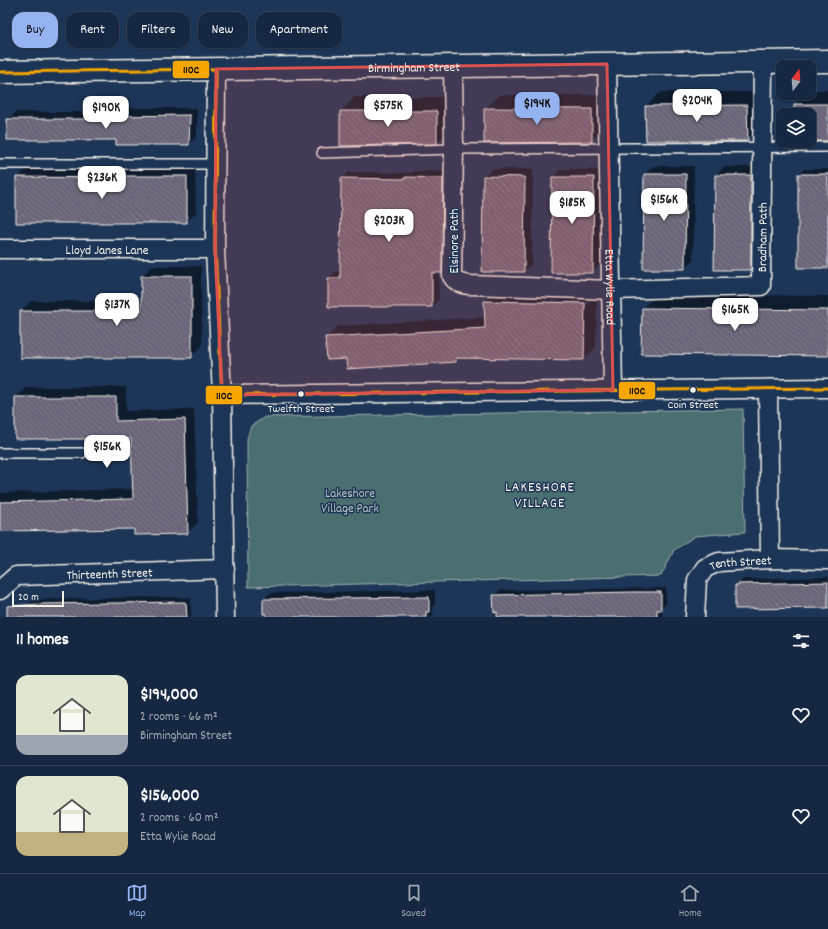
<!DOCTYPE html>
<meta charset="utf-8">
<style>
:root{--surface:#162841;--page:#23344c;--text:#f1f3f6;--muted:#9ea6b1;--line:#35445a;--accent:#95b2f1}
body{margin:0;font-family:Dekko,sans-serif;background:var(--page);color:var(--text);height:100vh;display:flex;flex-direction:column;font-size:15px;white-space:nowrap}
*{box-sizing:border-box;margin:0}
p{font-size:13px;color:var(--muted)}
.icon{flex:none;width:22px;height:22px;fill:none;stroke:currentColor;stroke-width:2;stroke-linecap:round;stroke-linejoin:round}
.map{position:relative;height:617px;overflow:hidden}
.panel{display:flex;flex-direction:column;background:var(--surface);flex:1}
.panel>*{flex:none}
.guide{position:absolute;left:12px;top:12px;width:400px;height:36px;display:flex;gap:8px}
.needle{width:26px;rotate:16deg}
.tools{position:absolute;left:776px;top:60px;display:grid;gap:8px}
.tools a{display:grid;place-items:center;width:40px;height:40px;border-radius:8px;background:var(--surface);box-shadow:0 1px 3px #0004,0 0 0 1px var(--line);font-size:20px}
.scale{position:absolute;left:12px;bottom:10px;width:52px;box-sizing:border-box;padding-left:4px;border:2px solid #f4f1e8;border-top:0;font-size:11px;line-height:14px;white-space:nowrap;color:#f4f1e8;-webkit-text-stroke:3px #1d3557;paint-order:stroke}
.price{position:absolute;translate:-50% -34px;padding:0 9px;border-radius:8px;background:#fff;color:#222;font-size:13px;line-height:26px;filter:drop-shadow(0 1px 2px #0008)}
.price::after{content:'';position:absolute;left:50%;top:24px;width:12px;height:9px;margin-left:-6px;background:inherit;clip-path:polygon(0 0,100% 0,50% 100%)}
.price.on{background:var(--accent);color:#111}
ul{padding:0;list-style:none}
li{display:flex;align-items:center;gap:12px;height:100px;padding:0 16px}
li+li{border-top:1px solid var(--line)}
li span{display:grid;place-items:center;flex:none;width:112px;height:80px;border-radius:12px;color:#555}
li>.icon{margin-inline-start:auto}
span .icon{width:48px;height:48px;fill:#fffc;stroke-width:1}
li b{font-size:17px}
h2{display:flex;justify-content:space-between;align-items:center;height:48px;padding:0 16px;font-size:17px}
.tag{padding:0 14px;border-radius:12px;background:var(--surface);box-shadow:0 1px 3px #0004,0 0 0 1px var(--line);font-size:14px;line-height:36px}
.tag.on{background:var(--accent);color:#111}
.dock{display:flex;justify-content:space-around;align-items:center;height:56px;border-top:1px solid var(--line);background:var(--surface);font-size:11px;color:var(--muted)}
.dock a{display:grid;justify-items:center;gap:2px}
.dock .on{color:var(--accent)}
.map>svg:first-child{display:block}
.park{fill:#4c6e6f;stroke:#a0b0ac}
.shadow{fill:#0007;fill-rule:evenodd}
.building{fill:url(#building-back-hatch);stroke:#f4f1e8}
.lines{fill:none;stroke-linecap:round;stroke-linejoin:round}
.service-casing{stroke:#f4f1e8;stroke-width:12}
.minor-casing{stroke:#f4f1e8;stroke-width:21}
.tertiary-casing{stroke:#f4f1e8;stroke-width:25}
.service{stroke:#1d3557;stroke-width:9}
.minor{stroke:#1d3557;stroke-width:18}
.tertiary{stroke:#1d3557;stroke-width:22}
.bus-1-casing{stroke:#1d3557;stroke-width:6}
.bus-1{stroke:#f7a600;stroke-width:3}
.marked{fill:#dc504e;fill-opacity:0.2;stroke:#dc504e;stroke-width:3;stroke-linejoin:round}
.bus-dot{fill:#f4f1e8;stroke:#1d3557;stroke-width:1.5}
.labels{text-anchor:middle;stroke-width:3;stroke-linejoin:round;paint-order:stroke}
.bus-label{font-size:12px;fill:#f4f1e8;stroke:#1d3557}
.street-label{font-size:13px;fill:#f4f1e8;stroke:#1d3557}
.park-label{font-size:13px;fill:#b9c3be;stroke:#1d3557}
.neighbourhood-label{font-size:14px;letter-spacing:1px;fill:#f4f1e8;stroke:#1d3557}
.line-badge{stroke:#1d3557;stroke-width:1.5}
.pale-badge-label{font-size:11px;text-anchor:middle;font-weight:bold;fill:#111}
</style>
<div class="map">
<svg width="828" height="617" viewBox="0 0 828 617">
<defs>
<pattern id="building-back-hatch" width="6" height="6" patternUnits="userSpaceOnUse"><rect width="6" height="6" fill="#6a6578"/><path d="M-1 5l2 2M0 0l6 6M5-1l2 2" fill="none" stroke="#807c8b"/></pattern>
</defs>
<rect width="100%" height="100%" fill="#1d3557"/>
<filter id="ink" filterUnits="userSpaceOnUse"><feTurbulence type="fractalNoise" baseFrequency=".025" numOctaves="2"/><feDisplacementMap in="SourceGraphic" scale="8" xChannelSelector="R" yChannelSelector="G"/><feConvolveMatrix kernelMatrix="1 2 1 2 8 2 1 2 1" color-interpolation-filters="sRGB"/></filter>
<g filter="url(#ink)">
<polygon class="park" points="743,409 745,532 695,536 674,550 661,576 248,587 247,439 251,426 265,417"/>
<g class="shadow">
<polygon points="828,90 828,140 809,140 809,115 795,115 795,104 807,93 809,93 809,90"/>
<polygon points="661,92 761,92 761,126 747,140 646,106"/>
<polygon points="499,95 606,95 605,127 591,141 485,109"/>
<polygon points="355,97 451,97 451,128 437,143 341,111"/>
<polygon points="125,108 197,108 197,136 189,144 117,139 8,120 16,112 122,112"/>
<polygon points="653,166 694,166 693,260 685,268 644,268 645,174"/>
<polygon points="195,167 196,213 186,222 17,178 26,169"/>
<polygon points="724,167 759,167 758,261 750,269 715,269 716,175"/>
<polygon points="492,169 533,169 532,264 524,271 483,271 484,177"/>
<polygon points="561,169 601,170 601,264 593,272 553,177"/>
<polygon points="804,169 828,169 828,267 799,174"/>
<polygon points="413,171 450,171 448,265 441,272 439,272 439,299 432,306 329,278 336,271 341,271 342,179 349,172 411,173"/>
<polygon points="152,266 201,266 202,346 191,357 21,311 31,301 142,301 142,276"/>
<path d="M497 289 597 291 596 347 584 359 460 357 455 361 326 338 338 326 486 317 485 301ZM496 300 590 302V304L496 302Z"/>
<polygon points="657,294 828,296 828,355 643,308"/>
<polygon points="26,387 126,387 126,411 194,409 198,523 187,533 135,528 0,530 0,493 133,489 132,438 16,398"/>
<polygon points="828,577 828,607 736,585 744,579"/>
<polygon points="666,588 666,603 662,607 662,617 495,617 494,595 500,590"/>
<polygon points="435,590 435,604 433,606 433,617 267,617 264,599 271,593"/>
<polygon points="171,597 191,598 191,617 27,617 26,606 32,601 46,599"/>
</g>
<g class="building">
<polygon points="794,104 828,104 828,141 795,141 809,141 809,115 794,115"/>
<polygon points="747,105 748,141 646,141 645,106"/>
<polygon points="484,108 592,109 592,142 484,143"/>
<polygon points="340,111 437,111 437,144 340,146"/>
<polygon points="190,115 189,145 116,145 116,140 7,140 7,119 116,119 116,116"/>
<polygon points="644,174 686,174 685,269 643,269"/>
<rect x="798" y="174" width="30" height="94"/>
<polygon points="715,175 751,175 751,270 714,270"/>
<polygon points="121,176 187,176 187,223 16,223 16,177 121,178"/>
<polygon points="483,176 525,177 524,272 482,272"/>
<polygon points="405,177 443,178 442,273 432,273 432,307 328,307 328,278 340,278 341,178 405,179"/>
<polygon points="552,177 594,177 593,273 551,273"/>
<polygon points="141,276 192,276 192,358 20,358 20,311 141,311"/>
<polygon points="484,301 585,303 584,360 456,358 456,362 347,369 346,359 327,360 325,337 485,328"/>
<polygon points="642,308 828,310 828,356 641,354"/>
<polygon points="15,397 116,397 116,421 185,419 188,534 134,535 134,529 0,531 0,502 133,499 131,439 15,439"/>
<polygon points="828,582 828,608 735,609 735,585 738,585 738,584"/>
<polygon points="632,592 661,592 661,610 657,610 657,617 497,617 497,612 494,613 493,595"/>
<polygon points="429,597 429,612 426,612 426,617 266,617 266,614 263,614 263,599"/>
<polygon points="184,602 186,603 187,617 7,617 7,606 40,604"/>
</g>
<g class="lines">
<g class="service-casing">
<g id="service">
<polyline points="322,153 454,149 828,147"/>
<polyline points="0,164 215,164"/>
<polyline points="0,453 82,453"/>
</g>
</g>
<g class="minor-casing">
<g id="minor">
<path id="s1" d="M607 64 613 390"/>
<path id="s2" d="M453 66 454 149 452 276C456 283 462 284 469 285L612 290 761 286 763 62"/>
<polyline points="216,69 215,249 222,395 225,617"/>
<path id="s3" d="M0 249H215"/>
<polyline points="768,389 770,559"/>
<polyline points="222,395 828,388"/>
<path id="s4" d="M0 590 16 576 225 569"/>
<path id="s5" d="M695 617 697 580 705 568 719 562 770 559 828 560"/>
</g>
</g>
<g class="tertiary-casing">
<g id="tertiary">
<path id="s6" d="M0 72 828 61"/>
</g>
</g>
<use href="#service" class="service"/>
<use href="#minor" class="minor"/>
<use href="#tertiary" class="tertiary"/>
<g class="bus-1-casing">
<polyline id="bus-1" points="0,72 216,69 215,249 222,395 828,388"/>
</g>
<use href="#bus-1" class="bus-1"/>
</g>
</g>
<path class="marked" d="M607 64 613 390 222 395 215 249 216 69Z"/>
<g class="bus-dot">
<circle cx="693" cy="390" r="3.5"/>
<circle cx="301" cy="394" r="3.5"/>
</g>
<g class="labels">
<g class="bus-label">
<text x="693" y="408">Coin Street</text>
<text x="301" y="412">Twelfth Street</text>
</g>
<g class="street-label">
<text dy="5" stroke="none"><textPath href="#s6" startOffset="414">Birmingham Street</textPath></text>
<text dy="5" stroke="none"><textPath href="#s2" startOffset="571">Bradham Path</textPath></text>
<text transform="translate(453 241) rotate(-90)" y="5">Elsinore Path</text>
<text dy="5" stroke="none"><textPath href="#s3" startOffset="107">Lloyd Janes Lane</textPath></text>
<text dy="5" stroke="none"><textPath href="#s1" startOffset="223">Etta Wylie Road</textPath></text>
<text dy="5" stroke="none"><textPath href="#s5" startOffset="88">Tenth Street</textPath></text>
<text dy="5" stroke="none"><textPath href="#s4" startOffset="115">Thirteenth Street</textPath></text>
</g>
<g class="park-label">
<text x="350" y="497">Lakeshore<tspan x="350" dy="15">Village Park</tspan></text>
</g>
<g class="neighbourhood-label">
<text x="540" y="491">LAKESHORE<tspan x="540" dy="16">VILLAGE</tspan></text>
</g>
</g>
<g class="line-badge">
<rect x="172" y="60" width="38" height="19" rx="4" fill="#f7a600"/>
<rect x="618" y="381" width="38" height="19" rx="4" fill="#f7a600"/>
<rect x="205" y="385" width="38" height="20" rx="4" fill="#f7a600"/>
</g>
<g class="pale-badge-label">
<text x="191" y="73">110C</text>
<text x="637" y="394">110C</text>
<text x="224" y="399">110C</text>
</g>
</svg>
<div class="tools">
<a><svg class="needle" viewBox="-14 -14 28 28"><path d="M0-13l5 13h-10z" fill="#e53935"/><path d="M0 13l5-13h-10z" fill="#9ea6b1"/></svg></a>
<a><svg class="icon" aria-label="layers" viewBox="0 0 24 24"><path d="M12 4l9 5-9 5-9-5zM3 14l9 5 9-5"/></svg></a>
</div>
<div class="scale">20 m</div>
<b class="price" style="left:697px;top:123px">$204K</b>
<b class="price on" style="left:537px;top:126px">$194K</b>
<b class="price" style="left:388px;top:128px">$575K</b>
<b class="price" style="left:106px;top:130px">$190K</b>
<b class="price" style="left:102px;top:200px">$236K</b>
<b class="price" style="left:664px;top:222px">$156K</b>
<b class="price" style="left:572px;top:225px">$185K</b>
<b class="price" style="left:389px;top:243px">$203K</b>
<b class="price" style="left:117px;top:327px">$137K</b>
<b class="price" style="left:735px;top:332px">$165K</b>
<b class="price" style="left:107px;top:469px">$156K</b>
<div class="guide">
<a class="tag on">Buy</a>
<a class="tag">Rent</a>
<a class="tag">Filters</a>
<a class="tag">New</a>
<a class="tag">Apartment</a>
</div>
</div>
<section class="panel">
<h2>11 homes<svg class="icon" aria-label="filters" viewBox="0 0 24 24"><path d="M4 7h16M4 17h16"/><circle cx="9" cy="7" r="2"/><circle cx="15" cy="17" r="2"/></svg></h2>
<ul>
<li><span style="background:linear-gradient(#dfe7d0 75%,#9aa5b1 0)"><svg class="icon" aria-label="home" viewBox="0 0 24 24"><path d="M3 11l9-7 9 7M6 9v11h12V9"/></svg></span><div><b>$194,000</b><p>2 rooms · 66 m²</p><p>Birmingham Street</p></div><svg class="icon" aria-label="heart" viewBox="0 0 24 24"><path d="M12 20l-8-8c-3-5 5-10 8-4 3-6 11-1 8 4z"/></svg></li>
<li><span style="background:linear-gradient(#dfe7d0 70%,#c2b280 0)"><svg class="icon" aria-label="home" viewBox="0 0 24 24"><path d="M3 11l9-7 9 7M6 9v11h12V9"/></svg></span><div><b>$156,000</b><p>2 rooms · 60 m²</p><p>Etta Wylie Road</p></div><svg class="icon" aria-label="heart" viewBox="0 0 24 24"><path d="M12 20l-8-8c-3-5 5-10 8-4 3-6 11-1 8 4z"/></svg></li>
</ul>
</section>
<nav class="dock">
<a class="on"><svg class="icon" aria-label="map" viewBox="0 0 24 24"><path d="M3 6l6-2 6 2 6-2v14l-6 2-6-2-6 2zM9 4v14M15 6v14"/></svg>Map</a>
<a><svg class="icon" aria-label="saved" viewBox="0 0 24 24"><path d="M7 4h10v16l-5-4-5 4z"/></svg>Saved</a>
<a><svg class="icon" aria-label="home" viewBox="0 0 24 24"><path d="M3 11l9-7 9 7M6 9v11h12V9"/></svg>Home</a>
</nav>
